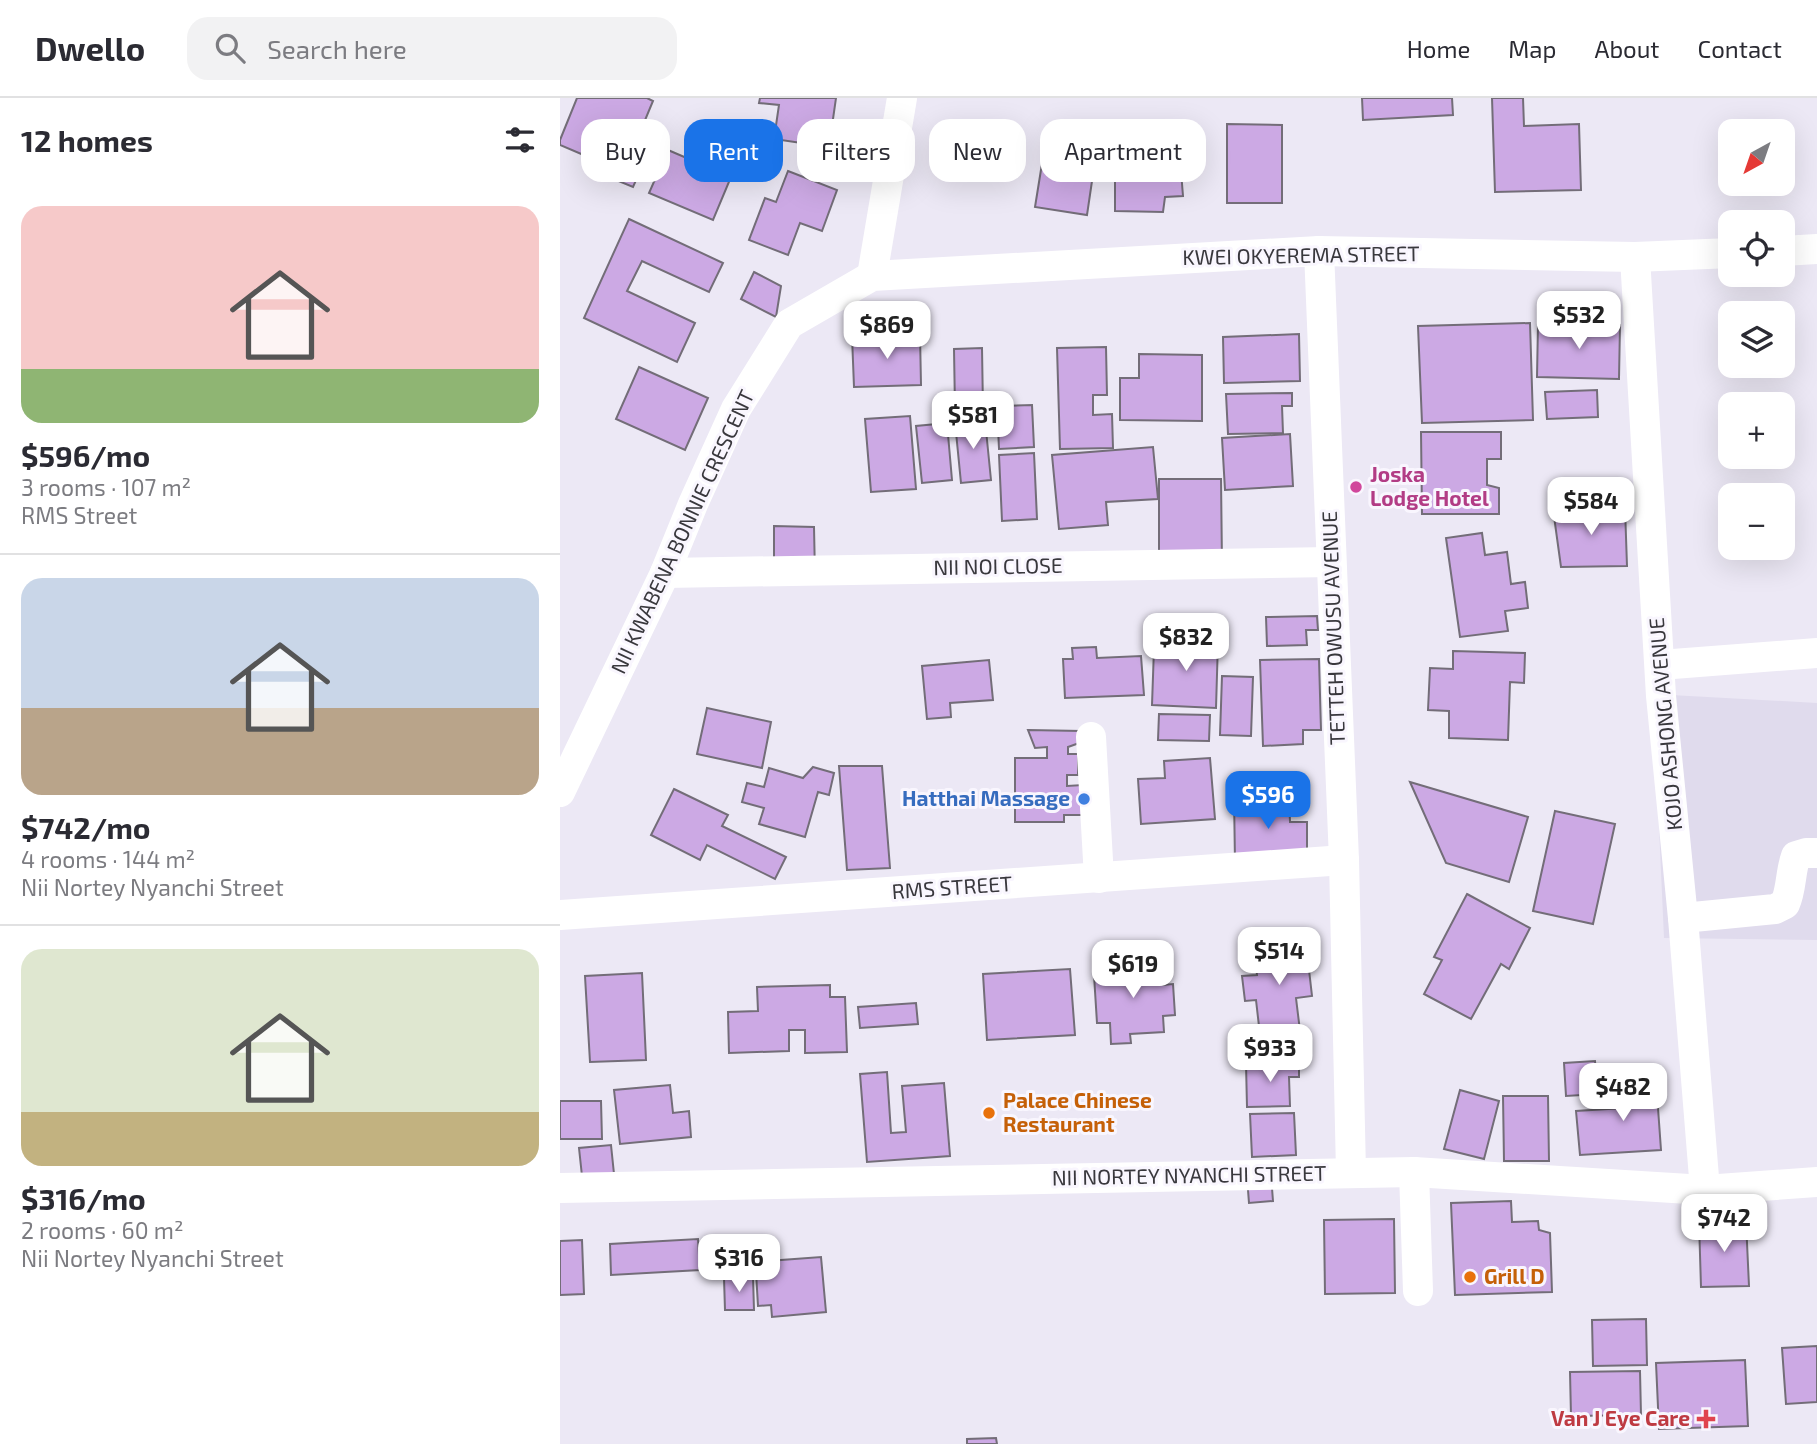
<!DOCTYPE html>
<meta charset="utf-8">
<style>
:root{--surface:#fff;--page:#f2f2f3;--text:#2b2b33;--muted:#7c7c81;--line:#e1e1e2;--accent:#1a73e8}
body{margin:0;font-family:"Exo 2",sans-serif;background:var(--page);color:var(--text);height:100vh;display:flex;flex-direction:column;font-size:26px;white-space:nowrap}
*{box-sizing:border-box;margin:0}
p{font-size:23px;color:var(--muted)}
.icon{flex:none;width:38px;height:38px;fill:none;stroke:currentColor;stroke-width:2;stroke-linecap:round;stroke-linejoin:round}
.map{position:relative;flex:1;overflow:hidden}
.sheet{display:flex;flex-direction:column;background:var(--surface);width:560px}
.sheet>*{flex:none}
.guide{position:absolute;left:21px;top:21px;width:665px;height:63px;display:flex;gap:14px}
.needle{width:46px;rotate:220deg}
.controls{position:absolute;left:1158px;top:21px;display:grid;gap:14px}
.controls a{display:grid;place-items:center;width:77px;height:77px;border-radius:14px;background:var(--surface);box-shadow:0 7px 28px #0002;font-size:35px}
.price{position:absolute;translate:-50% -60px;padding:0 16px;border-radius:14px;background:#fff;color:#222;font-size:23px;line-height:46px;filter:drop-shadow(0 2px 4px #0008)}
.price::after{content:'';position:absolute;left:50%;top:42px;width:21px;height:16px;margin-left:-10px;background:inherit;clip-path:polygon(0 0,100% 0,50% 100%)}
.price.active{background:var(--accent);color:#fff}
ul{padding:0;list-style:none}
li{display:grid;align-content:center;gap:14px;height:371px;padding:0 21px}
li+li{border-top:2px solid var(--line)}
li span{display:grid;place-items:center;height:217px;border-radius:21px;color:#555}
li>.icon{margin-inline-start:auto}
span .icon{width:126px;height:126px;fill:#fffc;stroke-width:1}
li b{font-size:30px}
h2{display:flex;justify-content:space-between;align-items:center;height:84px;padding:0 21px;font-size:30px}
.chip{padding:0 24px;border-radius:21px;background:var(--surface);box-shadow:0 7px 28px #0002;font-size:24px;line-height:63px}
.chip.active{background:var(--accent);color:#fff}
header{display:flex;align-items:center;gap:42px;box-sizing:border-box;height:98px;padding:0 35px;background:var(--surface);border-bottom:2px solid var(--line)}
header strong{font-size:33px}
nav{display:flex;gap:38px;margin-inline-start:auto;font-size:24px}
.search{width:490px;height:63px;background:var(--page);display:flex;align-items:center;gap:18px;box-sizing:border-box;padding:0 24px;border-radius:21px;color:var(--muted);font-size:26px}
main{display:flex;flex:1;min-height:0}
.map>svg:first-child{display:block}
.built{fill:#e0dbed}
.building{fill:#cca9e4;stroke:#736d78;stroke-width:2}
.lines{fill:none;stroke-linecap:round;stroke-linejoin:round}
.minor{stroke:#fff;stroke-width:30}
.hotel-dot{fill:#d1479c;stroke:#f9f6fe;stroke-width:2.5}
.shop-dot{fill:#3f7fe0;stroke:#f9f6fe;stroke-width:2.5}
.food-dot{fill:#e8710a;stroke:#f9f6fe;stroke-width:2.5}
.health-dot{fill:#e0444e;stroke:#f9f6fe;stroke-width:2.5}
.labels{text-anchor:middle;stroke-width:6;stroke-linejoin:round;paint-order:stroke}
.street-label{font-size:21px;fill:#39383d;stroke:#f9f6fe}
.hotel-label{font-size:21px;font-weight:bold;fill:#b23c85;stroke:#f9f6fe;text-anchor:start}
.shop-label{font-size:21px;font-weight:bold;fill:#366cbe;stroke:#f9f6fe;text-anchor:end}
.food-label{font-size:21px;font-weight:bold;fill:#c56008;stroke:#f9f6fe;text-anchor:start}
.health-label{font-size:21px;font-weight:bold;fill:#be3a42;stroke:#f9f6fe;text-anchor:end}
</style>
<header>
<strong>Dwello</strong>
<div class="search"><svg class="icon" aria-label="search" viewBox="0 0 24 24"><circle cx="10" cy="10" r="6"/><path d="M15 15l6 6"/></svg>Search here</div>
<nav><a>Home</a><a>Map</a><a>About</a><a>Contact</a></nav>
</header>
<main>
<section class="sheet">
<h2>12 homes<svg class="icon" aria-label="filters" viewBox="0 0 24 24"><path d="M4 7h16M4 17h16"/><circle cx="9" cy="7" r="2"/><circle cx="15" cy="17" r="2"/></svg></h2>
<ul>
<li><span style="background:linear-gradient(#f6c9c9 75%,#8fb573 0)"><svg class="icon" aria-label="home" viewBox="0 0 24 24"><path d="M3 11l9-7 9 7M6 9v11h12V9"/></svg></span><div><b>$596/mo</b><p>3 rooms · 107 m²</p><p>RMS Street</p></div></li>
<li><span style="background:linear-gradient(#c9d6e8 60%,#b9a48a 0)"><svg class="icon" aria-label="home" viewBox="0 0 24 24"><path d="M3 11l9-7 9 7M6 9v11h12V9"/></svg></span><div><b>$742/mo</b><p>4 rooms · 144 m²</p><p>Nii Nortey Nyanchi Street</p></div></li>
<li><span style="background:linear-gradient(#dfe7d0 75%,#c2b280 0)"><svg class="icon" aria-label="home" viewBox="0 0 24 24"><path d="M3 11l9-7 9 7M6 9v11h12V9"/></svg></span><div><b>$316/mo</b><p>2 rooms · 60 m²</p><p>Nii Nortey Nyanchi Street</p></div></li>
</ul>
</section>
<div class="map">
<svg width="1257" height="1346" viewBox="0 0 1257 1346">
<rect width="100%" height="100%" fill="#ece8f5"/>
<polygon class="built" points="1093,596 1257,605 1257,842 1104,840"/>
<g class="building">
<polygon points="17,0 87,0 93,3 68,63 82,69 73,89 27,70 26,58 0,47 0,42"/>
<polygon points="200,0 276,0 269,49 214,41 219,7 199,5"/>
<polygon points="802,0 892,0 893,17 803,22"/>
<polygon points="932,0 963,0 964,28 1019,26 1021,92 935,94"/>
<polygon points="667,26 722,27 722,105 667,105"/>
<polygon points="485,47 536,56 527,117 475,109"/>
<polygon points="400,51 444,56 441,82 397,77"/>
<polygon points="108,52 171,79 153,122 89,95"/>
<polygon points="620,61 623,98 605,99 603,114 555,113 555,62"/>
<polygon points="228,73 277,92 262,133 240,125 228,157 189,142 205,100 216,104"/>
<polygon points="69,121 163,165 149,194 82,163 67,193 135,225 117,264 24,220"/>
<polygon points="194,174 221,188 216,219 181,201"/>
<polygon points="970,225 973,322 862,325 858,228"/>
<polygon points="978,226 1060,227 1059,281 977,279"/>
<polygon points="739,236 740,283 664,285 663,239"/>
<polygon points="360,237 361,287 294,289 292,238"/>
<polygon points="546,249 547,297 533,297 533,317 552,316 553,350 500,351 497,250"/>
<polygon points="422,250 423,311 395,311 394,251"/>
<polygon points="579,256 642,257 642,323 560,322 560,280 579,280"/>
<polygon points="79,269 148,300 125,352 56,321"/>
<polygon points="1037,292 1038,319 987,321 985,294"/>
<polygon points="732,295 732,308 722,308 723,335 668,336 666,296"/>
<polygon points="472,307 474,349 439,351 437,308"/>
<polygon points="350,318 356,391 311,394 305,321"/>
<polygon points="425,322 431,382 401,385 395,324"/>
<polygon points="387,325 392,382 362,385 356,328"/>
<polygon points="861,334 941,334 941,361 927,361 927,387 939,390 939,416 862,416"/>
<polygon points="730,336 733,388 665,392 662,340"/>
<polygon points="593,349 598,401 546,404 548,427 499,431 492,357"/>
<polygon points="474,355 477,421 442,423 439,357"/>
<polygon points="599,381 661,381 662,466 599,466"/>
<polygon points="1065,410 1067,468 1001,469 993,411"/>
<polygon points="214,428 254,429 255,477 214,478"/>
<polygon points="922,435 925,457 947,454 951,486 965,484 968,510 945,513 948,533 900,539 886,440"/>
<polygon points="757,518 758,532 746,532 747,547 707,548 706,519"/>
<polygon points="599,540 658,543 656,610 592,607 594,550 602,553"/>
<polygon points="536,549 537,560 581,558 584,597 505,600 503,561 513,561 512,550"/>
<polygon points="893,553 965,555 964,585 950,584 948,642 889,640 889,613 868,612 870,570 893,571"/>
<polygon points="759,561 761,632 743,632 743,646 703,648 700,562"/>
<polygon points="429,562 433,602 390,605 391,619 367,621 362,568"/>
<polygon points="662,578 693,579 691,638 660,637"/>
<polygon points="147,610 211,624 202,670 137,656"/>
<polygon points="599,616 650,617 649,643 598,642"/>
<polygon points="468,632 521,633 522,644 508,649 508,656 518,656 518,677 507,677 507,688 523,687 523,717 504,717 504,724 455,724 455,660 487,660 487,649 475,650"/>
<polygon points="650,660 655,721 581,726 578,681 605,680 604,663"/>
<polygon points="279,668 322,668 330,770 287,772"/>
<polygon points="253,669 274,675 269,697 258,694 245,739 199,726 204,710 182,704 187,685 204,689 209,670 243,680"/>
<polygon points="850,684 968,719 949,784 886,765"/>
<polygon points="114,691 168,717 162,728 226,759 215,781 147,747 140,762 91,737"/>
<polygon points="729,697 730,724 747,724 747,763 675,764 674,698"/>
<polygon points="995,713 1055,726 1033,826 973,813"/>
<polygon points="907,796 970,830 949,871 941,866 911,921 864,896 882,862 874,859"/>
<polygon points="746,846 752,898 736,900 740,933 700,937 696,902 685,903 682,878 697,877 694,851"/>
<polygon points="592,860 592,869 602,868 603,887 613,886 615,917 603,918 604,934 570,936 571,945 551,946 550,925 537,925 534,877 557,876 557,862"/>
<polygon points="510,871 515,937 427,942 423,876"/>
<polygon points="82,875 86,962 30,964 25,878"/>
<polygon points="270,887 270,899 285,899 287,954 245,955 245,932 229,932 229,953 169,955 168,914 198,913 197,889"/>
<polygon points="356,905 358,926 300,930 298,909"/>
<polygon points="1035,963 1038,996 1006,998 1004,965"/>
<polygon points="739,965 739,979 729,979 730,1008 687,1009 686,966"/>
<polygon points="327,974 331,1035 346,1034 342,988 384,985 390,1058 307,1064 300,976"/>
<polygon points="1096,982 1101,1052 1020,1057 1016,1013 1063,1010 1061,984"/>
<polygon points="110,987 113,1015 129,1013 131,1039 60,1046 54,992"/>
<polygon points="900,992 939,1003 924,1061 884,1051"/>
<polygon points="943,998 988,998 989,1063 944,1063"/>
<polygon points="0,1003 41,1003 42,1041 0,1041"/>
<polygon points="734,1015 736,1057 692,1059 690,1016"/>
<polygon points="51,1047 54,1076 22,1078 19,1050"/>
<polygon points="710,1064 713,1103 689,1105 686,1066"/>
<polygon points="951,1103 952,1124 978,1123 979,1132 990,1135 992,1194 895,1197 891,1105"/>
<polygon points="834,1121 835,1195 765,1196 764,1122"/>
<polygon points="1186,1123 1189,1188 1141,1189 1139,1124"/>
<polygon points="138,1141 140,1172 51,1177 50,1146"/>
<polygon points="22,1142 24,1196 0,1197 0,1143"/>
<polygon points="261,1159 266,1214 212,1219 211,1207 198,1208 196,1174 210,1173 208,1163"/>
<polygon points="193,1179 194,1212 165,1212 164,1180"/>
<polygon points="1086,1221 1087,1267 1033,1268 1032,1222"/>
<polygon points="1257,1248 1257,1304 1226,1306 1222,1250"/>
<polygon points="1185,1262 1188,1328 1099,1331 1096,1265"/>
<polygon points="1080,1273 1081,1317 1011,1318 1010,1274"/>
<polygon points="436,1340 437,1346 407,1346 407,1341"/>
</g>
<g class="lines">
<g class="minor">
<polyline points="759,153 784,762 791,1074"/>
<polyline points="1223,153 1257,151"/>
<polyline points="1075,159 1101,598 1123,820 1145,1092"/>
<polyline points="312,178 342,0"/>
<polyline points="105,475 771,464"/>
<polyline points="1100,567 1257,555"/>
<polyline points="531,639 539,780"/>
<polyline points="0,694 105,475 133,406 176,311 229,226 312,178 759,153 1075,159 1171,155"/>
<polyline points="0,817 784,762"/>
<path d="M1123 820 1215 811 1225 806C1232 790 1230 774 1236 758L1246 755H1257"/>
<polyline points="854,1074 858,1193"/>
<polyline points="0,1090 854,1074 1145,1092 1257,1084"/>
</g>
</g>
<circle class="hotel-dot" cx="796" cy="389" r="7"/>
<circle class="shop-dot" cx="524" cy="701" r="7"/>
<g class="food-dot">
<circle cx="429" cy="1015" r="7"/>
<circle cx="910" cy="1179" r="7"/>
</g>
<path class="health-dot" d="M1142.5 1310.5h7v7h7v7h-7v7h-7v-7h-7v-7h7z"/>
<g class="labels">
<g class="street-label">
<text transform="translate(741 158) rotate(-1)" y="7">KWEI OKYEREMA STREET</text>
<text transform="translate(123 434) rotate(-65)" y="7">NII KWABENA BONNIE CRESCENT</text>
<text transform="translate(438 469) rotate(-1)" y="7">NII NOI CLOSE</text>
<text transform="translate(774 530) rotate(-92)" y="7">TETTEH OWUSU AVENUE</text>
<text transform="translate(1106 626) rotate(-95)" y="7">KOJO ASHONG AVENUE</text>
<text transform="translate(392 790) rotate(-4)" y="7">RMS STREET</text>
<text transform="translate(629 1078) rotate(-1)" y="7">NII NORTEY NYANCHI STREET</text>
</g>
<g class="hotel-label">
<text x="810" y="384">Joska<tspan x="810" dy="24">Lodge Hotel</tspan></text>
</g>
<g class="shop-label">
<text x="510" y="708">Hatthai Massage</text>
</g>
<g class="food-label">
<text x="443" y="1010">Palace Chinese<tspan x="443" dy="24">Restaurant</tspan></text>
<text x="924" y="1186">Grill D</text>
</g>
<g class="health-label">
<text x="1130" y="1328">Van J Eye Care</text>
</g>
</g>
</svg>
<div class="controls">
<a><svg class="needle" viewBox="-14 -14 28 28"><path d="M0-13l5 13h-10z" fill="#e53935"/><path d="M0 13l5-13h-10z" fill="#7c7c81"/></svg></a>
<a><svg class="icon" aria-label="locate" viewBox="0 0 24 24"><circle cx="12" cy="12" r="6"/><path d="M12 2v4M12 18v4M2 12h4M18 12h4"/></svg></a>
<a><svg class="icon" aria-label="layers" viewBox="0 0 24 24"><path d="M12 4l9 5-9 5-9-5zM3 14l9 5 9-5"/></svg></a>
<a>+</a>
<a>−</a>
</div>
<b class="price" style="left:1019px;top:253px">$532</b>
<b class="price" style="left:327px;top:263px">$869</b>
<b class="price" style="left:413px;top:353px">$581</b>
<b class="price" style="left:1031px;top:439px">$584</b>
<b class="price" style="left:626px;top:575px">$832</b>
<b class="price active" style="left:708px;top:733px">$596</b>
<b class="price" style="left:719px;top:889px">$514</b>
<b class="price" style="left:573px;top:902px">$619</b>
<b class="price" style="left:710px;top:986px">$933</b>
<b class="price" style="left:1063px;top:1025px">$482</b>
<b class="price" style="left:1164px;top:1156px">$742</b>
<b class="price" style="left:179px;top:1196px">$316</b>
<div class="guide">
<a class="chip">Buy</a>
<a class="chip active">Rent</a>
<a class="chip">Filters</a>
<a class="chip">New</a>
<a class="chip">Apartment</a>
</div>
</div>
</main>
